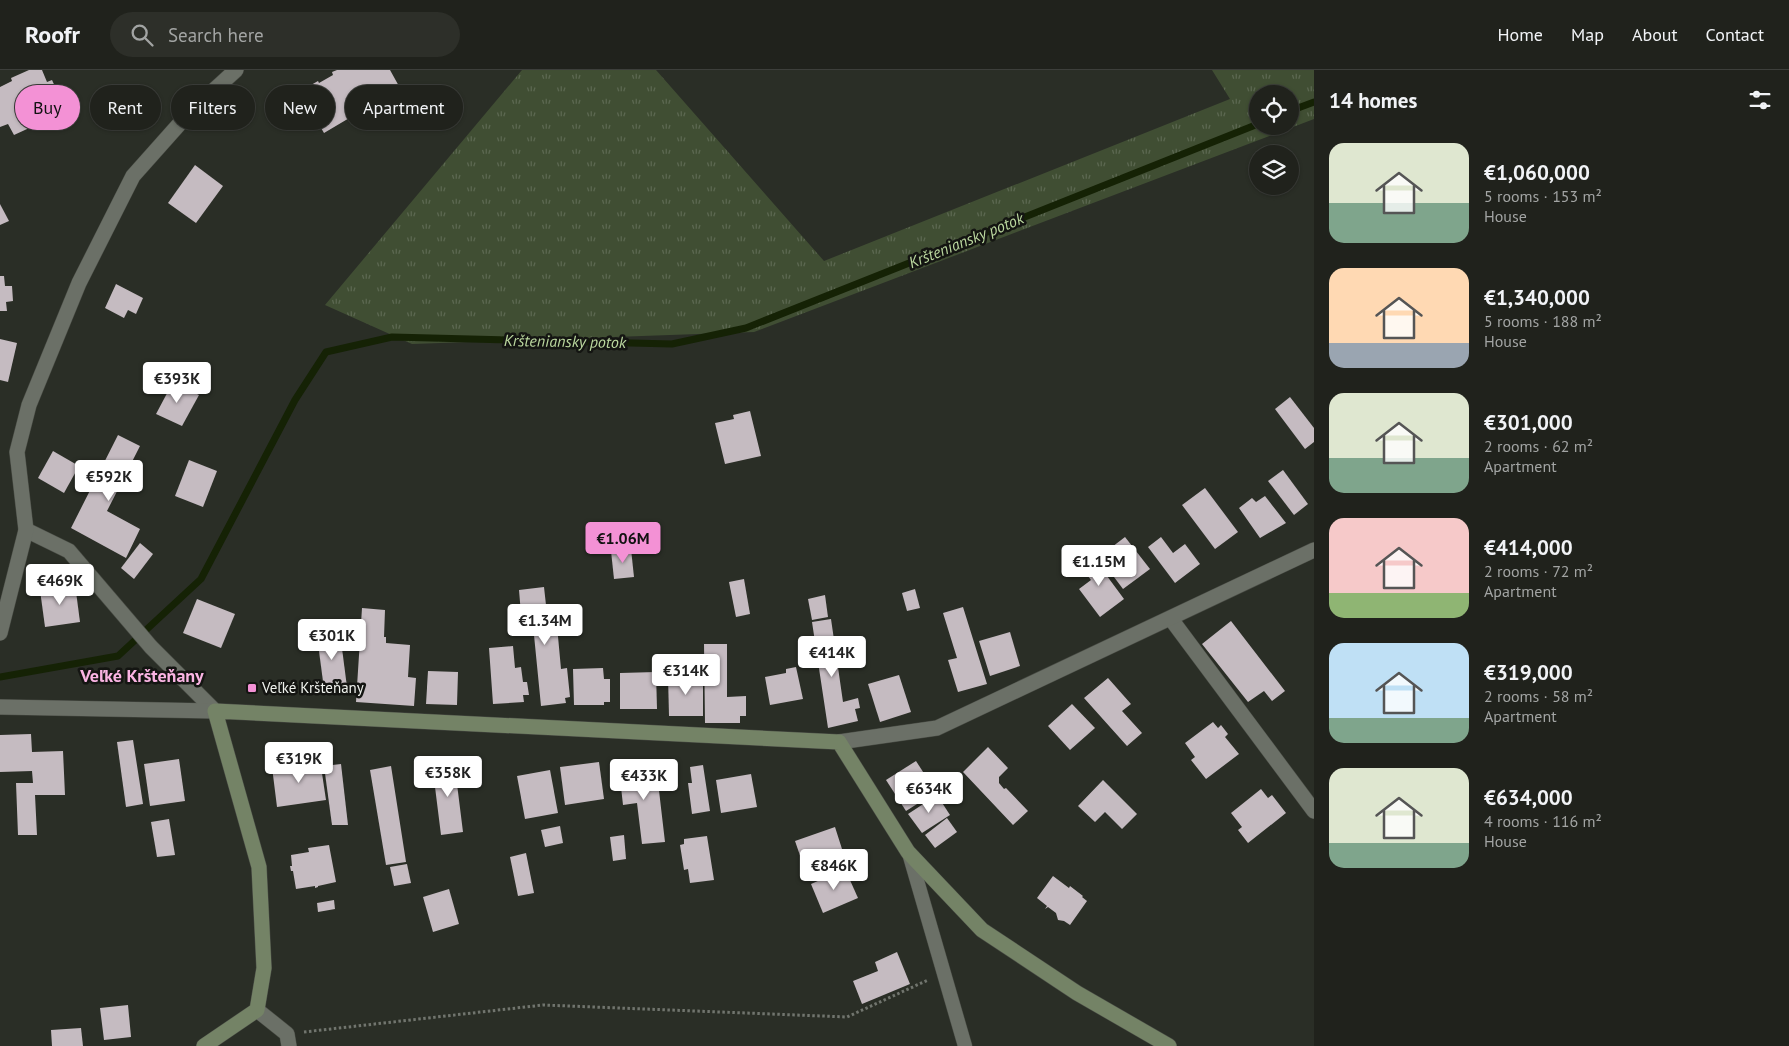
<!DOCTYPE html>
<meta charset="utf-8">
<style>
:root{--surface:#20221c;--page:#2d2f29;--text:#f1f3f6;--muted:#a2a4a3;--line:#3d3f3b;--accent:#f391d5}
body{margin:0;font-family:"PT Sans",sans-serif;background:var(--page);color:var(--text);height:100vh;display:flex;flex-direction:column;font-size:19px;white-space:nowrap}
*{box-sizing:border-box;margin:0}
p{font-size:16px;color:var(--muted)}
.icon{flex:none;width:28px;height:28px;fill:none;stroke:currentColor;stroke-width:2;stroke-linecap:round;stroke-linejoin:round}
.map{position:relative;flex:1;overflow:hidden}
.panel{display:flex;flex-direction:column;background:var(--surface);width:475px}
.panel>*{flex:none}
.top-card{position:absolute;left:15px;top:15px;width:475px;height:45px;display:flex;gap:10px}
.fabs{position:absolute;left:1249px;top:15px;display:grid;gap:10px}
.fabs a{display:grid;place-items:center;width:50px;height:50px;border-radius:50%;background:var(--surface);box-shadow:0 1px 4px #0004,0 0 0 1px var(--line);font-size:25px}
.price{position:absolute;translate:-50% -42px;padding:0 11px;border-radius:5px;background:#fff;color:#222;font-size:16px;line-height:32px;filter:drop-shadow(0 1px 2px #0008)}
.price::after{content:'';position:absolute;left:50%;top:30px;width:15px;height:11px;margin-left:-8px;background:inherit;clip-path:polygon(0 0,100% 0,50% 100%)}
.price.selected{background:var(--accent);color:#111}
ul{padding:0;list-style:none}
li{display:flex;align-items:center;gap:15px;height:125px;padding:0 15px}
li span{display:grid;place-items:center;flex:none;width:140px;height:100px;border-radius:15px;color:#555}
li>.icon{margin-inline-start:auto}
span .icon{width:60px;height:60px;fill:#fffc;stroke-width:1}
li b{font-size:21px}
h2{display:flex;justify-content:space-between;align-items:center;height:60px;padding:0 15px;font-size:21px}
.pill{padding:0 18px;border-radius:22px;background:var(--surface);box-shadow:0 1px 4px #0004,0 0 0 1px var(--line);font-size:18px;line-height:45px}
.pill.selected{background:var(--accent);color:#111}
header{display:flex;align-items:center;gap:30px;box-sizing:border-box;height:70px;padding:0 25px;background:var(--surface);border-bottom:1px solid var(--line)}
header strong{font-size:24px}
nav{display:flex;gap:28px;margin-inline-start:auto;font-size:18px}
.search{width:350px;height:45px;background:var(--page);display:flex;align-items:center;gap:12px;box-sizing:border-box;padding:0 18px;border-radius:28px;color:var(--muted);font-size:19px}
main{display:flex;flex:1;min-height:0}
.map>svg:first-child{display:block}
.grass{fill:url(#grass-tufts);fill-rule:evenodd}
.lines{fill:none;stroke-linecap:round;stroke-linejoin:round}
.stream{stroke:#152205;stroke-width:7}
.building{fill:#c5bbc1}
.lane-casing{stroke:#484b44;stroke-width:15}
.street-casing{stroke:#484b44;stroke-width:16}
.secondary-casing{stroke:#484b44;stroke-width:16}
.path{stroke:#71756e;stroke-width:3;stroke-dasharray:2.5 2.5;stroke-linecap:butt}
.lane{stroke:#6b7067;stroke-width:14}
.street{stroke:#6b7067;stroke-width:15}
.secondary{stroke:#748366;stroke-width:15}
.poi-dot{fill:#f391d5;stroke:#141512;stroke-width:2}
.labels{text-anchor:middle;stroke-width:5;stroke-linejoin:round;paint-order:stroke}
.poi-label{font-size:15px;fill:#eff2ed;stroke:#141512;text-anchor:start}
.water-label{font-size:16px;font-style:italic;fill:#bbd89f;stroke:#141512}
.quarter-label{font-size:18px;font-weight:bold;fill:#fab4e3;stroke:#141512}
</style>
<header>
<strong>Roofr</strong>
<div class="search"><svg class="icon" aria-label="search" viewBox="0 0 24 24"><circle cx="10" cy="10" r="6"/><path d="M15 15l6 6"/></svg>Search here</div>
<nav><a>Home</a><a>Map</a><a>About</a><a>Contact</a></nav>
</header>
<main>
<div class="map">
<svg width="1314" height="976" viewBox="0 0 1314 976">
<defs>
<pattern id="grass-tufts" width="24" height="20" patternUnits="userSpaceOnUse" patternTransform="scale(1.25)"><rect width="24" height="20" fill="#404e33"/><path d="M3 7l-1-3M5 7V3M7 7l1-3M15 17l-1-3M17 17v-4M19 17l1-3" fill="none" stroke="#5c6851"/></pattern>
</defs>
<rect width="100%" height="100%" fill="#2a2e26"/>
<path class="grass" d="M522 0H656L824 191 1230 29 1212 0H1314V49L754 262 412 274 325 235ZM1258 24H1290V56H1258Z"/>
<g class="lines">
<g class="stream">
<polyline points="1290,41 1314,32"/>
<polyline points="0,607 118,586 201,509 295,330 326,282 392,267 672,274 746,258 1258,54"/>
</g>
</g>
<g class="building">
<polygon points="29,0 42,0 47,12 52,10 58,23 53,25 62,43 14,65 8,54 0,57 0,17 12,11 11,8"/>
<polygon points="337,0 390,0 400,18 324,63 301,24 313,17 311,15 318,11 319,13 333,5 332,2"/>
<polygon points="195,95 223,116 196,153 168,133"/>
<polygon points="0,134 9,151 0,155"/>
<polygon points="0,206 4,206 5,216 12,216 13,231 6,232 7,241 0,241"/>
<polygon points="116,214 143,228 136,244 128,240 124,248 105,238"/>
<polygon points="0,269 17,273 8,312 0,310"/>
<polygon points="173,312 199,325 182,356 156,344"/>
<polygon points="1290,327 1314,358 1314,372 1305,379 1275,339"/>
<polygon points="750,341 761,386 725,394 715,353 734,349 733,345"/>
<polygon points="118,365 140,376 107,441 140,459 126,488 71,458"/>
<polygon points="53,381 79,396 64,423 38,408"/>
<polygon points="189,390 217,401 203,437 175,426"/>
<polygon points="1283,400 1308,434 1294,445 1268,411"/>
<polygon points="1205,418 1238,462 1215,479 1182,435"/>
<polygon points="1265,426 1286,453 1260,468 1239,438 1252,428 1256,432"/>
<polygon points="1125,467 1150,499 1123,519 1099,487"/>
<polygon points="1161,467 1173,483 1185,474 1200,494 1175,513 1148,477"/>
<polygon points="140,473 153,484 134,509 121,498"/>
<polygon points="631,479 634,507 614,509 611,481"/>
<polygon points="1090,483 1124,529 1100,547 1079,519 1091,510 1077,492"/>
<polygon points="744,509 750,544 736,547 729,512"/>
<polygon points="75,514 80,552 45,557 40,520"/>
<polygon points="544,517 546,535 555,534 561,599 567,598 570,627 565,628 566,633 541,636 533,555 522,556 519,520"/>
<polygon points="915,519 920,538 907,541 902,523"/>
<polygon points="825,525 828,547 812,550 808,529"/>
<polygon points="197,529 235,544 221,578 183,563"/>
<polygon points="963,537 987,614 958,622 948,590 957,588 943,543"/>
<polygon points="362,538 385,540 384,567 386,567 386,573 410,575 408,607 416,608 414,636 356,632"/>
<polygon points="831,549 843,632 858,628 860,638 855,639 858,651 828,658 812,552"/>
<polygon points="1231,551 1285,621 1272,631 1264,621 1248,632 1202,574"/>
<polygon points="1010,562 1020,596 990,606 979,571"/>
<polygon points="340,563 347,617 324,619 317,566"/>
<polygon points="704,574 727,574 727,627 746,626 746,646 740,646 740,653 705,653"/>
<polygon points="513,576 515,598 521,597 523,612 527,612 529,625 523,625 524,632 493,634 489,578"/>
<polygon points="796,597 803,629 770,635 765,607 786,603 786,599"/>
<polygon points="603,598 604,609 610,609 610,632 604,632 604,635 574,635 573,599"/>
<polygon points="428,601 458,602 457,635 426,634"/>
<polygon points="656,602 657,639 620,639 620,603"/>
<polygon points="899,605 911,642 880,652 868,614"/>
<polygon points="668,606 703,606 703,646 669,646"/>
<polygon points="1108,608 1131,634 1122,641 1142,663 1127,676 1084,628"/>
<polygon points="1072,634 1095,658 1070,680 1048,656"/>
<polygon points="1213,652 1218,658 1221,655 1228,664 1225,667 1239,684 1206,709 1191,690 1195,687 1185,673"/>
<polygon points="31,664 32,682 63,681 65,725 35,725 37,765 18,765 16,713 33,713 32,701 0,702 0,665"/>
<polygon points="133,670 143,734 126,737 117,672"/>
<polygon points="988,677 1008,698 999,707 999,713 1004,719 1006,718 1028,741 1013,755 963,702"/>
<polygon points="179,689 185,731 150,736 144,694"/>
<polygon points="320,690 326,730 277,737 272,697"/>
<polygon points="454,690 463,762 441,765 432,693"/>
<polygon points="916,691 936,722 906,741 886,710"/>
<polygon points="599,692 604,729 565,735 560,697"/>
<polygon points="341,694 348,755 332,755 324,696"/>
<polygon points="656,695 665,772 642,774 637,733 623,735 619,699"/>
<polygon points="703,695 710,741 692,744 688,713 692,713 690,697"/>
<polygon points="391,696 406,792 386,795 370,700"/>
<polygon points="550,700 558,743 525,749 517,706"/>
<polygon points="751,704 757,737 721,743 716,710"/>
<polygon points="1103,710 1137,744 1122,759 1105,742 1095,752 1078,736"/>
<polygon points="1261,719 1268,728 1272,725 1286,743 1248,773 1238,760 1242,757 1231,743"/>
<polygon points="937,725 950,745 922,763 908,744"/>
<polygon points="947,748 957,762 935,778 925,765"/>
<polygon points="169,749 175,785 157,787 151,752"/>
<polygon points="560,756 563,773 545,777 541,760"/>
<polygon points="835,757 842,779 812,790 814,796 805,800 795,771"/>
<polygon points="624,765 626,789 613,791 610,767"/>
<polygon points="707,766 714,810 690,813 688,799 684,800 680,775 684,774 684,769"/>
<polygon points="329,775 336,812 318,816 318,817 315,818 315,816 296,819 293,801 291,801 290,796 292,796 291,785 309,782 308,778"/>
<polygon points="526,783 534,823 518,826 510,787"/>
<polygon points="407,794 411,813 394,816 390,797"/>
<polygon points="845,799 858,828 823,843 811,814"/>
<polygon points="1053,806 1069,818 1070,816 1083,826 1082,827 1087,831 1070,855 1064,851 1058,850 1056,843 1048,837 1045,839 1047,836 1037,828"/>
<polygon points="449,819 459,854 433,862 423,827"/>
<polygon points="334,830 335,839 318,842 317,833"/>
<polygon points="897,882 910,914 862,934 853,911 878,901 875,892"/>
<polygon points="128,935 131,967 104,970 100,938"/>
<polygon points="81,958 83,976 52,976 51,960"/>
</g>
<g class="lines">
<g class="lane-casing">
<polyline id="lane" points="909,783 965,976"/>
</g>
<g class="street-casing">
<g id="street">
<polyline points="26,460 69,481 151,577 215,641"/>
<polyline points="1171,549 1314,741"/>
<polyline points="0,563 26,460 17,382 29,335 79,213 133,106 190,42 236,0"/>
<polyline points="0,637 215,641"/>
<polyline points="839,672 937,658 1314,480"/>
<polyline points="257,940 287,964 289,976"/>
</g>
</g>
<g class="secondary-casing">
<polyline id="secondary" points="204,976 257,940 264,898 259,797 215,641 839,672 908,782 982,860 1077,923 1169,976"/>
</g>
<polyline class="path" points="304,962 543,935 847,947 928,910"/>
<use href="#lane" class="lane"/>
<use href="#street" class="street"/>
<use href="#secondary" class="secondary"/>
</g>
<rect class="poi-dot" x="247" y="613" width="10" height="10" rx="2.5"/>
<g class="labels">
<g class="poi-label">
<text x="262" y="623">Veľké Kršteňany</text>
</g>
<g class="water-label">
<text transform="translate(966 170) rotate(-22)" y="6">Kršteniansky potok</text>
<text transform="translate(565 271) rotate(1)" y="6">Kršteniansky potok</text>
</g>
<g class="quarter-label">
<text x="142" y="612">Veľké Kršteňany</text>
</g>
</g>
</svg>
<div class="fabs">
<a><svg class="icon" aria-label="locate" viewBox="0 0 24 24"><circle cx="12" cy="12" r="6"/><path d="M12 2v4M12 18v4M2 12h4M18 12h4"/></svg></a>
<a><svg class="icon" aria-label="layers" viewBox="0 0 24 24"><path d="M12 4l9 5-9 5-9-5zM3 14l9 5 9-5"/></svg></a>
</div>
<b class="price" style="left:177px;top:334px">€393K</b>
<b class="price" style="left:109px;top:432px">€592K</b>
<b class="price selected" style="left:623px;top:494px">€1.06M</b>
<b class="price" style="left:1099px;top:517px">€1.15M</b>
<b class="price" style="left:60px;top:536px">€469K</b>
<b class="price" style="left:545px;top:576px">€1.34M</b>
<b class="price" style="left:332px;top:591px">€301K</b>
<b class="price" style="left:832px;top:608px">€414K</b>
<b class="price" style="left:686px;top:626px">€314K</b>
<b class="price" style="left:299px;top:714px">€319K</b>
<b class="price" style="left:448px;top:728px">€358K</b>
<b class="price" style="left:644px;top:731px">€433K</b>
<b class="price" style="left:929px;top:744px">€634K</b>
<b class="price" style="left:834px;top:821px">€846K</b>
<div class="top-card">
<a class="pill selected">Buy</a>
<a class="pill">Rent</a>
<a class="pill">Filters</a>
<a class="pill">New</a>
<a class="pill">Apartment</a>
</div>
</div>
<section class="panel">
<h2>14 homes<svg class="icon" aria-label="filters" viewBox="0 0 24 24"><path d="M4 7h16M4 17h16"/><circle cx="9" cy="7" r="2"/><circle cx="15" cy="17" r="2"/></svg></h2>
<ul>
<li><span style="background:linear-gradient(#dfe7d0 60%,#7fa58c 0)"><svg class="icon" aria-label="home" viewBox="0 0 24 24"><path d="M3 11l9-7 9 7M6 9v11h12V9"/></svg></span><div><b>€1,060,000</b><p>5 rooms · 153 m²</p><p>House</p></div></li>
<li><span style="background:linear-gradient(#ffd9b3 75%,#9aa5b1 0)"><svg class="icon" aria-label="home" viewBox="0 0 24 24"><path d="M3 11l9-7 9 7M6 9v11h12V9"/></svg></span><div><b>€1,340,000</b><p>5 rooms · 188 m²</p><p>House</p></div></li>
<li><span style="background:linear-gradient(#dfe7d0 65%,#7fa58c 0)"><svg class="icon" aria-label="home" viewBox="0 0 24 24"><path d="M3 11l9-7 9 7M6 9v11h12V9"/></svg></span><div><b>€301,000</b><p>2 rooms · 62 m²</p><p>Apartment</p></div></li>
<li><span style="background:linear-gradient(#f6c9c9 75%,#8fb573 0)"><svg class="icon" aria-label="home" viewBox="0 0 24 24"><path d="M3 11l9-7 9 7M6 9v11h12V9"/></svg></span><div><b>€414,000</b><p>2 rooms · 72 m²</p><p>Apartment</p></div></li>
<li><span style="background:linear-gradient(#bfe0f5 75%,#7fa58c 0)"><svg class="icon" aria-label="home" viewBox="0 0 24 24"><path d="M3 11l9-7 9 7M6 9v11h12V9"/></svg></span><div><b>€319,000</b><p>2 rooms · 58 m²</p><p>Apartment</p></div></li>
<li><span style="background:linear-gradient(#dfe7d0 75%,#7fa58c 0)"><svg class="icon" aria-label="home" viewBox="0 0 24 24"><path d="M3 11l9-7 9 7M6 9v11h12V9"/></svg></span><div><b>€634,000</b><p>4 rooms · 116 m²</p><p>House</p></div></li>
</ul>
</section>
</main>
